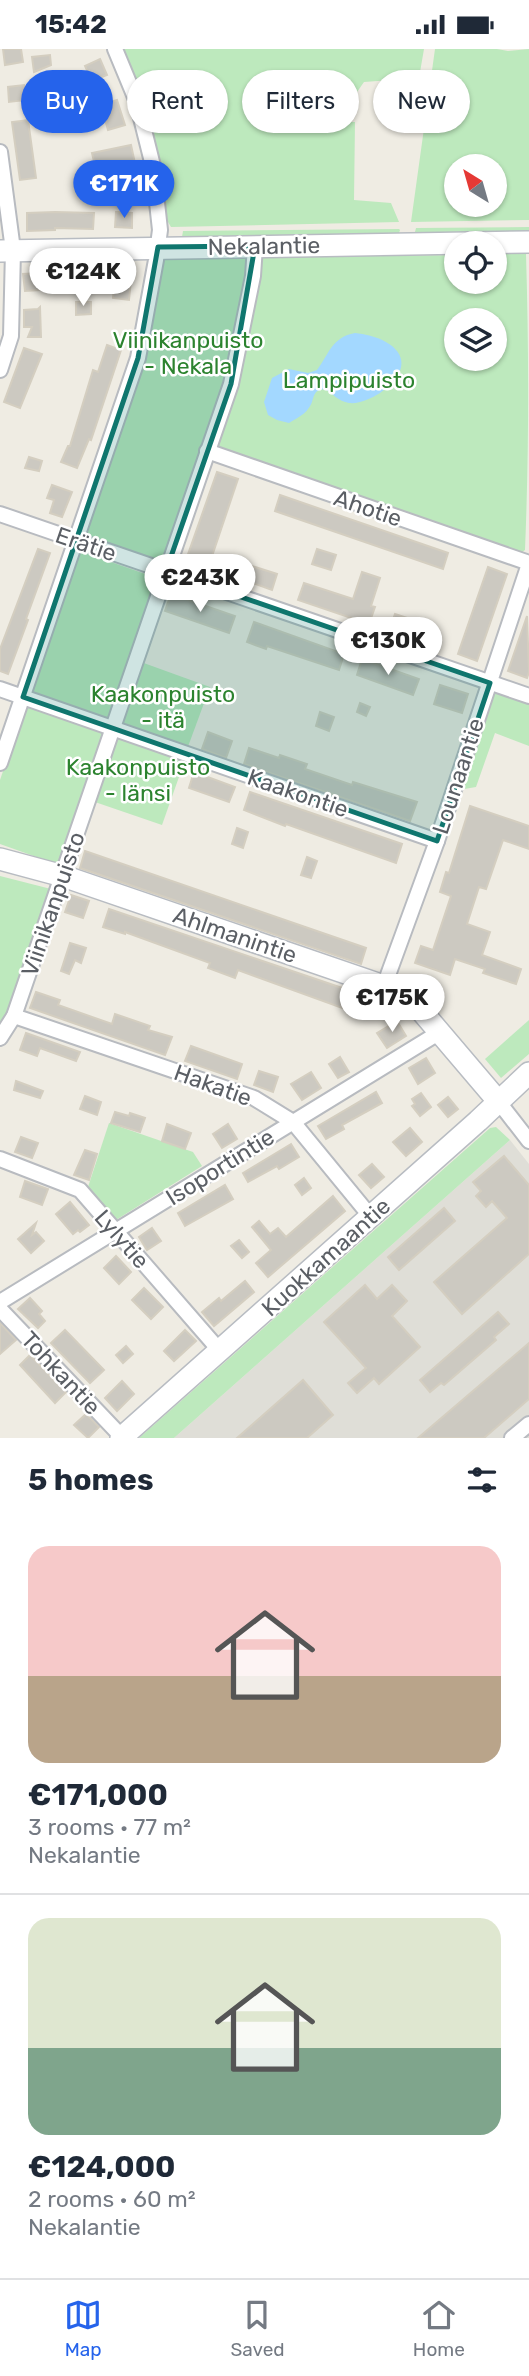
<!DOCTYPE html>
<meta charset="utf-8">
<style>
:root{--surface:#fff;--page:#f6f6f7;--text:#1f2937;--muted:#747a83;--line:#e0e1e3;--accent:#2563eb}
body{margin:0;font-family:Rubik,sans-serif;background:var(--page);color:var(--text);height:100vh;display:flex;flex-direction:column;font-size:26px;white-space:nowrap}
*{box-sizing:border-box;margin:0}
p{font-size:23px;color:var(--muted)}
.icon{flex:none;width:38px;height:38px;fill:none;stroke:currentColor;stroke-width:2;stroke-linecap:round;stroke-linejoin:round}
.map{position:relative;height:1389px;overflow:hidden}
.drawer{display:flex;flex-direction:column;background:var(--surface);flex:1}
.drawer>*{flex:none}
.guide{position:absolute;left:21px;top:21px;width:488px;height:63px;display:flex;gap:14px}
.needle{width:46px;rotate:323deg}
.tools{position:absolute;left:444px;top:105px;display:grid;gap:14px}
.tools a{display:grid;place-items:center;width:63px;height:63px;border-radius:50%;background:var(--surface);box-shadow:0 2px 5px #0004;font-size:35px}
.price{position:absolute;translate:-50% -60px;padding:0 16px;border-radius:24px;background:#fff;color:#222;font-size:23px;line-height:46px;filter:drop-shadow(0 2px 4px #0008)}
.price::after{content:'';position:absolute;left:50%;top:42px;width:21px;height:16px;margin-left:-10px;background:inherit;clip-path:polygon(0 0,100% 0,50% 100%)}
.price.current{background:var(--accent);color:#fff}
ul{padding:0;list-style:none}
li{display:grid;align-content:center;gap:14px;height:371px;padding:0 28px}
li+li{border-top:2px solid var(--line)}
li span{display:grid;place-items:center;height:217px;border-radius:21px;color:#555}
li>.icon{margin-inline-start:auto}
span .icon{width:126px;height:126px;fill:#fffc;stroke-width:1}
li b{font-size:30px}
h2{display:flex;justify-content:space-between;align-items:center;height:84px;padding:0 28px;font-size:30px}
.tag{padding:0 24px;border-radius:32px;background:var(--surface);box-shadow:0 2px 5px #0004;font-size:24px;line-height:63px}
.tag.current{background:var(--accent);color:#fff}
.status{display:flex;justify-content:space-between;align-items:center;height:49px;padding:0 35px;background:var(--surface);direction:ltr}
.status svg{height:19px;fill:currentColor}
.menu{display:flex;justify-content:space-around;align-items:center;height:98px;border-top:2px solid var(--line);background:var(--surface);font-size:19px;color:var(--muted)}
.menu a{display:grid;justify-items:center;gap:4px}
.menu .current{color:var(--accent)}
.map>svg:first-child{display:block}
.industrial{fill:#dfded7}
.green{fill:#bde9bd;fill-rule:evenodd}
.water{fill:#a3d8ff}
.building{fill:#ccc9c1;stroke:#d4cec0;stroke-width:2}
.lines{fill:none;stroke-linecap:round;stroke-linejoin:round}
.street-casing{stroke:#b8bbc0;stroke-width:18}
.secondary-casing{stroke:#b8bcc2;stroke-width:24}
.street{stroke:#fff;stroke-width:14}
.secondary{stroke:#fff;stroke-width:21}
.marked{fill:#0f766e;fill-opacity:0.2;stroke:#0f766e;stroke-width:5;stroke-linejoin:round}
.labels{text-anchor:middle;stroke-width:5;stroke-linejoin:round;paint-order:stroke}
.street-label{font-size:23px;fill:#5b5f65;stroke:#fff}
.park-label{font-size:23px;fill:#2c832f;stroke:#fff}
</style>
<div class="status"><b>15:42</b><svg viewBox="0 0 49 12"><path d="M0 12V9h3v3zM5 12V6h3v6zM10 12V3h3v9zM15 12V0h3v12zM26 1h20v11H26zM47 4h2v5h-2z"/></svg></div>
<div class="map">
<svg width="529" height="1389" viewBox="0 0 529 1389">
<rect width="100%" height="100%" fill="#efece3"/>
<polygon class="industrial" points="510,1091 529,1115 529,1389 174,1389"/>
<g class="green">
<polygon points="120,0 424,0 419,29 364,33 357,43 356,58 341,59 341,73 355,73 354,151 391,154 399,173 171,178 165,168"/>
<path d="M435 0H497L508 2 529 0V171L411 173ZM457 117H495V156H457Z"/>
<polygon points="529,178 529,184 419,186 415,183 416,179"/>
<polygon points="399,180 400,181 398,187 182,188 183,182"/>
<path d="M495 205H526C529 303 529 403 525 501L518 506 222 403 218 398 262 210 266 208 457 206V233H495ZM457 271H495V310H457Z"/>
<polygon points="249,207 229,316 163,514 82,487 144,307 164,209"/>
<polygon points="79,502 157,529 108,673 29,646"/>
<polygon points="141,613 210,638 186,703 117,678"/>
<polygon points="492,643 529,655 529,697 495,684 476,738 458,741"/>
<polygon points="26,655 106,683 59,816 0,795 0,731"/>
<polygon points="114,687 185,711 162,776 92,752"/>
<polygon points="0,827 51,840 9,964 0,978"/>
<polygon points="529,971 529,1005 501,1029 485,1010"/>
<polygon points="109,1074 193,1103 202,1117 116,1171 107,1165 87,1141"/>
<polygon points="496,1078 510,1091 174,1389 139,1389 490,1079"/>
</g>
<path class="water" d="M355 284C395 288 423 314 380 344 370 350 360 355 349 354 338 352 333 345 325 340 310 341 316 351 308 360 304 366 295 370 289 374L277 371 268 366 264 353 272 329 289 320 308 324 317 321C329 305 332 288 355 284Z"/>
<g class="building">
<polygon points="3,0 21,0 23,13 5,16"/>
<polygon points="50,6 51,16 34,23 32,8"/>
<polygon points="100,10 107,26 92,32 85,17"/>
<polygon points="24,36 26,51 9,53 8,38"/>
<polygon points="117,51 125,76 108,81 101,56"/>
<polygon points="28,71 36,129 20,131 12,73"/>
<polygon points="131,96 136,119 116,123 114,113 95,117 92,104"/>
<polygon points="55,163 94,164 93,180 55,179 55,181 27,182 27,164"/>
<polygon points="116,163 132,164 132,179 115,178"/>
<polygon points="40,224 41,241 25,242 23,225"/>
<polygon points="115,229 131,231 129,251 113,249"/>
<polygon points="76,253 91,253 91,265 76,266"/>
<polygon points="40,258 41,288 28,288 32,278 24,278 24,261 38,260"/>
<polygon points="107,296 121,301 91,391 89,390 77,419 61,413 68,397 70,397 93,321 98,323"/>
<polygon points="24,299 42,305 20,359 4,353"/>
<polygon points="29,408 42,412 39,422 25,419"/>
<polygon points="217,423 238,430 208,519 186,511"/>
<polygon points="52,436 72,443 62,468 50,464 54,451 47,449"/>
<polygon points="280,446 448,504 443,520 275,462"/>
<polygon points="38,500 50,504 26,570 28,571 8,625 0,622 0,600"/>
<polygon points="317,500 336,506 331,521 312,515"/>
<polygon points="252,517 277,525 272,541 247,532"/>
<polygon points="488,518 507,525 477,612 458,605"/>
<polygon points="362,523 380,529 371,557 375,558 369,575 298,551 304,534 353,550"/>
<polygon points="171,545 235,567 229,584 165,562"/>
<polygon points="395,565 422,574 416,592 389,582"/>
<polygon points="527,567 529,623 527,629 508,622"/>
<polygon points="254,573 344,605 339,621 267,597 266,600 247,593"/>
<polygon points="362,610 419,630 413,646 357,626"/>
<polygon points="440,636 468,645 462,664 434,655"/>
<polygon points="360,654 370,658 366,667 357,663"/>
<polygon points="320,663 334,668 329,682 316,677"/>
<polygon points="208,683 232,692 226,709 202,700"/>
<polygon points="249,699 279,709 280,706 307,715 305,720 352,736 353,733 417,753 410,772 244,715"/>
<polygon points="194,723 235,738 229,753 189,739"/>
<polygon points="250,743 402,795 396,814 286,775 285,777 244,761"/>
<polygon points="470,757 529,777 529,800 503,791 486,840 479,838 467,875 490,883 482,906 521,920 516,935 483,924 485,920 455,910 450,926 415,914 421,897 433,901 451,847 440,843 446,823 449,824"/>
<polygon points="237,779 248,783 243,799 232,795"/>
<polygon points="85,802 366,899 361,915 80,819"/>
<polygon points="307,808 317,812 311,829 301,826"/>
<polygon points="71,846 89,852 83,869 65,863"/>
<polygon points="109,860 351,942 345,960 238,921 235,929 208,919 210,914 125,883 125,885 103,878"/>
<polygon points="70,894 86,899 81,914 75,911 69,925 61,922"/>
<polygon points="36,943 60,951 58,956 112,975 115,965 150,977 148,981 172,988 165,1006 30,959"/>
<polygon points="397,972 406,987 387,999 377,984"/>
<polygon points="26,984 80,1003 76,1012 40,999 37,1007 20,1001"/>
<polygon points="191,997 242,1015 237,1030 185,1012"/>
<polygon points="340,1008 349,1023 338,1029 329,1015"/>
<polygon points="426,1009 435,1024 418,1035 409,1019"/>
<polygon points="259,1022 278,1028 273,1043 254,1036"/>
<polygon points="311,1023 321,1039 302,1051 291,1035"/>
<polygon points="16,1032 43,1042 40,1049 14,1041"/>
<polygon points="376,1043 382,1054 342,1076 344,1080 326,1090 318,1077"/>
<polygon points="421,1044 431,1058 420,1067 412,1057 415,1055 412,1050"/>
<polygon points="85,1047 101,1053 97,1066 80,1060"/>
<polygon points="448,1048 458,1060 448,1068 438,1056"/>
<polygon points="115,1063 129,1067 130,1064 145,1069 140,1083 111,1074"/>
<polygon points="167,1075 191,1084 185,1100 162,1092"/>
<polygon points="228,1075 237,1090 222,1099 213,1085"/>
<polygon points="410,1079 422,1093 406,1107 393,1093"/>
<polygon points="21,1088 38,1094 32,1109 15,1103"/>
<polygon points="291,1095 299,1108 279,1120 277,1117 248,1133 243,1124"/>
<polygon points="85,1101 97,1105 89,1131 74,1126"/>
<polygon points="504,1107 529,1136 529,1205 462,1265 434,1233 507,1169 492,1152 486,1158 476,1147 481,1142 473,1133"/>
<polygon points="372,1115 384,1128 371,1139 359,1126"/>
<polygon points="304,1129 311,1139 302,1146 295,1136"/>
<polygon points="25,1132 48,1140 42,1156 20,1148"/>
<polygon points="225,1136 233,1150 185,1177 178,1164"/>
<polygon points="333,1147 345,1162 268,1228 256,1214 271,1201 252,1178 259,1172 270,1185 278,1179 286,1188"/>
<polygon points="70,1153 89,1176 80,1183 78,1181 73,1185 56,1165"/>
<polygon points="444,1159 455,1172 399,1221 388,1208"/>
<polygon points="36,1174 32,1186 36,1183 44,1192 31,1204 18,1190"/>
<polygon points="152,1179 161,1192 147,1201 139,1188"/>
<polygon points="239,1191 249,1203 242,1209 231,1197"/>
<polygon points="116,1207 131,1223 119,1235 104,1219"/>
<polygon points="245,1232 254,1243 214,1277 202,1263 219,1249 221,1252"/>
<polygon points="365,1236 377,1250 392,1236 407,1252 392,1267 420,1298 379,1335 374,1329 357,1344 348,1334 366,1319 324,1273"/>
<polygon points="144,1239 163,1258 151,1270 132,1251"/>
<polygon points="30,1249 42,1262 39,1265 45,1272 38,1279 18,1260"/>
<polygon points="498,1263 509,1275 494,1288 496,1291 444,1336 441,1334 430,1343 420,1331"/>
<polygon points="0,1274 16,1291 0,1305"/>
<polygon points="65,1281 104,1321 90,1334 51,1294"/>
<polygon points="185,1281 196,1292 174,1312 164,1302"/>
<polygon points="529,1294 529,1350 484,1389 418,1389"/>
<polygon points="126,1297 133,1305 123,1314 116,1306"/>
<polygon points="30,1306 66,1343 55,1354 20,1316"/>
<polygon points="303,1331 333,1366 307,1389 237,1389"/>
<polygon points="122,1332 134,1345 117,1362 105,1349"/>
<polygon points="86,1365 99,1378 88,1389 74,1376"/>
</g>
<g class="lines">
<g class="street-casing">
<g id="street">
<polyline points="0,103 13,201 11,287 0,321"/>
<polyline points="207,402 529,514"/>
<polyline points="0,465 529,647"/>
<polyline points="0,640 437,792"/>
<polyline points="0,714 138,309 156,211 160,181 153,117 137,53 115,0"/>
<polyline points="384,937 437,792 529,515"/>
<polyline points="14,967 254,1049 293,1073 371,1168"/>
<polyline points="0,989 14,967 231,335 253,227 255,197"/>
<polyline points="498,1052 529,1092"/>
<polyline points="0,1110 80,1141 220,1302"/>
<polyline points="0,1253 440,983"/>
<polyline points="0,1260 122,1388"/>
<polyline points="512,1389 529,1375"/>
</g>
</g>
<g class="secondary-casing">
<g id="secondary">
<polyline points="0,202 529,193"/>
<polyline points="0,810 63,827 407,945 498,1052"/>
<polyline points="121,1389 478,1072 529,1024"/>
</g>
</g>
<use href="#street" class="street"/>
<use href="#secondary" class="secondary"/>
</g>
<path class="marked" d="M255 197 231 335 166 522 490 634 437 792 23 648 138 309 158 198Z"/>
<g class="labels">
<g class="street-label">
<text transform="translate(264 197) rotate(-1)" y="8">Nekalantie</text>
<text transform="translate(368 459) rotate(19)" y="8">Ahotie</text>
<text transform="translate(86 495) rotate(19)" y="8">Erätie</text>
<text transform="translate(458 727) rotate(-72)" y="8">Lounaantie</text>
<text transform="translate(298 744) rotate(19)" y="8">Kaakontie</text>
<text transform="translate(53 855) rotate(-71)" y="8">Viinikanpuisto</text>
<text transform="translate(235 886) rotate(19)" y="8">Ahlmanintie</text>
<text transform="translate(213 1036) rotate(20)" y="8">Hakatie</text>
<text transform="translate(220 1118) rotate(-32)" y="8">Isoportintie</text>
<text transform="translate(122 1190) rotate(49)" y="8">Lylytie</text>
<text transform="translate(326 1208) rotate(-42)" y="8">Kuokkamaantie</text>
<text transform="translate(61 1324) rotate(47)" y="8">Tohkantie</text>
</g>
<g class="park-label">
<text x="188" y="299">Viinikanpuisto<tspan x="188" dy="26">- Nekala</tspan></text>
<text x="349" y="339">Lampipuisto</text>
<text x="163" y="653">Kaakonpuisto<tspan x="163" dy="26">- itä</tspan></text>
<text x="138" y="726">Kaakonpuisto<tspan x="138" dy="26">- länsi</tspan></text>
</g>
</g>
</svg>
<div class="tools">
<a><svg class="needle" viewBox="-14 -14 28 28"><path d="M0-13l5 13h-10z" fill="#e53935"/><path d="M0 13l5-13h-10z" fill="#747a83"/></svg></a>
<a><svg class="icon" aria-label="locate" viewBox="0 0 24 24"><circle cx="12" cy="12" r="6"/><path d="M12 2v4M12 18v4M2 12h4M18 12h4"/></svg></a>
<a><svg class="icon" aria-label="layers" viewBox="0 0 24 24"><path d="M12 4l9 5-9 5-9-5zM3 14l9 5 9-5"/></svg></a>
</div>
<b class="price current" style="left:124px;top:171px">€171K</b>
<b class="price" style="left:83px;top:259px">€124K</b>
<b class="price" style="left:200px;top:565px">€243K</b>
<b class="price" style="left:388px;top:628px">€130K</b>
<b class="price" style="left:392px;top:985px">€175K</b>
<div class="guide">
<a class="tag current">Buy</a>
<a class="tag">Rent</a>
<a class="tag">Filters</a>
<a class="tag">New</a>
</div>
</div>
<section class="drawer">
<h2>5 homes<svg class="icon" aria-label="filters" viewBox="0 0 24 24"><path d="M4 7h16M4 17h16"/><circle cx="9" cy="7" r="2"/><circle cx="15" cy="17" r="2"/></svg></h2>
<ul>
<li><span style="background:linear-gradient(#f6c9c9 60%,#b9a48a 0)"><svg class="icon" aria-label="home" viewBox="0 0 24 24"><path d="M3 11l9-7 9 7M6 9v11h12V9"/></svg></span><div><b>€171,000</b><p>3 rooms · 77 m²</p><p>Nekalantie</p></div></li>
<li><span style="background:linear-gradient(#dfe7d0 60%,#7fa58c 0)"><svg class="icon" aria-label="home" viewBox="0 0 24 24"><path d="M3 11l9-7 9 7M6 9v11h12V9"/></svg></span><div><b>€124,000</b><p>2 rooms · 60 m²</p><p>Nekalantie</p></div></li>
</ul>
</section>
<nav class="menu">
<a class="current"><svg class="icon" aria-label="map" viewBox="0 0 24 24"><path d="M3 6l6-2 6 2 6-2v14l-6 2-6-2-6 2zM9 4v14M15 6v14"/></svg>Map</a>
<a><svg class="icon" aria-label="saved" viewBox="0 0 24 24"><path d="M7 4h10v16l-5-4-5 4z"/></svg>Saved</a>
<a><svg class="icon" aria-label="home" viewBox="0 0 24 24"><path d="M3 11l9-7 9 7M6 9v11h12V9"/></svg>Home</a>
</nav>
